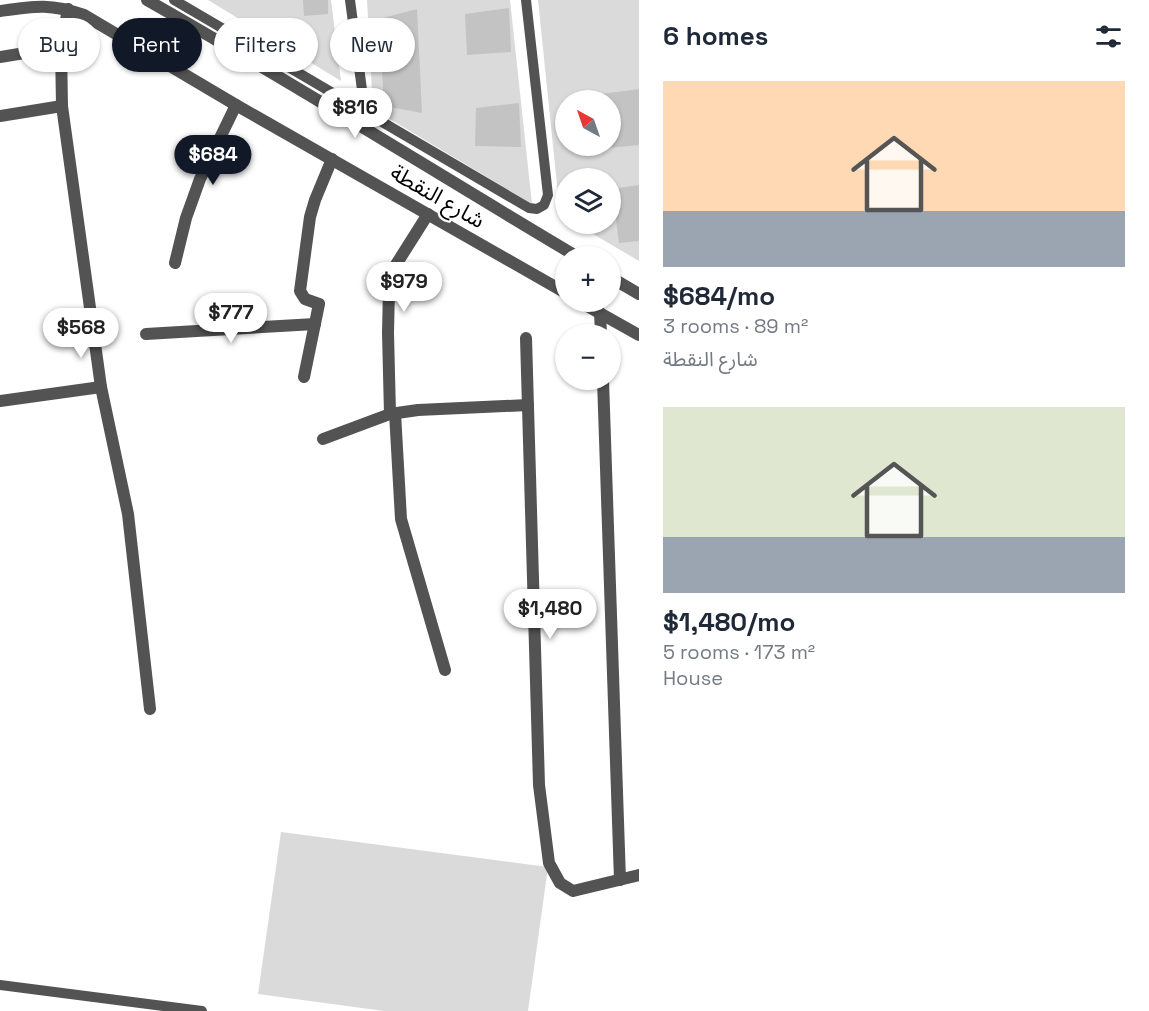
<!DOCTYPE html>
<meta charset="utf-8">
<style>
:root{--surface:#fff;--page:#f6f6f7;--text:#1f2937;--muted:#747a83;--accent:#111827}
body{margin:0;font-family:"Space Grotesk","Noto Sans Arabic",sans-serif;background:var(--page);color:var(--text);height:100vh;display:flex;flex-direction:column;font-size:22px;white-space:nowrap}
*{box-sizing:border-box;margin:0}
p{font-size:20px;color:var(--muted)}
.icon{flex:none;width:33px;height:33px;fill:none;stroke:currentColor;stroke-width:2;stroke-linecap:round;stroke-linejoin:round}
.map{position:relative;flex:1;overflow:hidden}
.panel{display:flex;flex-direction:column;background:var(--surface);width:510px}
.panel>*{flex:none}
.top-card{position:absolute;left:18px;top:18px;width:531px;height:54px;display:flex;gap:12px}
.needle{width:39px;rotate:320deg}
.buttons{position:absolute;left:555px;top:90px;display:grid;gap:12px}
.buttons a{display:grid;place-items:center;width:66px;height:66px;border-radius:50%;background:var(--surface);box-shadow:0 2px 4px #0004;font-size:30px}
.price{position:absolute;translate:-50% -51px;padding:0 14px;border-radius:21px;background:#fff;color:#222;font-size:20px;line-height:39px;filter:drop-shadow(0 2px 3px #0008)}
.price::after{content:'';position:absolute;left:50%;top:36px;width:18px;height:14px;margin-left:-9px;background:inherit;clip-path:polygon(0 0,100% 0,50% 100%)}
.price.on{background:var(--accent);color:#fff}
ul{padding:0;list-style:none}
li{display:grid;align-content:center;gap:12px;height:318px;padding:0 24px}
li span{display:grid;place-items:center;height:186px;border-radius:0px;color:#555}
li>.icon{margin-inline-start:auto}
span .icon{width:108px;height:108px;fill:#fffc;stroke-width:1}
li b{font-size:26px}
h2{display:flex;justify-content:space-between;align-items:center;height:72px;padding:0 24px;font-size:26px}
.pill{padding:0 21px;border-radius:27px;background:var(--surface);box-shadow:0 2px 4px #0004;font-size:21px;line-height:54px}
.pill.on{background:var(--accent);color:#fff}
main{display:flex;flex:1;min-height:0}
.map>svg:first-child{display:block}
.green{fill:#dadada;fill-rule:evenodd}
.building{fill:#c3c3c3}
.lines{fill:none;stroke-linecap:round;stroke-linejoin:round}
.lane{stroke:#535353;stroke-width:10}
.street{stroke:#535353;stroke-width:12}
.labels{text-anchor:middle;stroke-width:4.5;stroke-linejoin:round;paint-order:stroke}
.street-label{font-size:22px;fill:#000;stroke:#fff}
</style>
<main>
<div class="map">
<svg width="639" height="1011" viewBox="0 0 639 1011">
<rect width="100%" height="100%" fill="#fff"/>
<g class="green">
<polygon points="208,0 331,0 341,81"/>
<polygon points="367,0 510,0 532,204 373,109"/>
<path d="M538 0H639V261L576 224H610V178H566L565 217 560 214ZM566 100H610V146H566Z"/>
<polygon points="281,832 548,867 528,1011 384,1011 258,994"/>
</g>
<g class="building">
<polygon points="303,0 328,0 328,14 304,16"/>
<polygon points="509,8 511,52 467,55 465,14"/>
<polygon points="417,9 422,113 384,106 379,19"/>
<polygon points="639,89 639,145 608,148 607,146 610,146 610,100 602,100 601,94"/>
<polygon points="519,103 521,147 475,146 476,108"/>
<polygon points="639,185 639,241 619,243 612,189"/>
</g>
<g class="lines">
<g class="lane">
<polyline points="174,0 529,208 537,209 544,205 548,195 526,0"/>
<polyline points="350,0 365,112"/>
<polyline points="0,985 202,1011"/>
</g>
<g class="street">
<path d="M147 0C292 82 433 171 576 256"/>
<polyline points="68,9 61,47 62,106 101,387 128,514 150,709"/>
<path d="M0 11C34 6 51 3 84 15L236 105 566 293"/>
<polyline points="0,57 61,47"/>
<polyline points="0,116 62,106"/>
<polyline points="175,263 186,218 200,179 236,105"/>
<polyline points="610,277 639,294"/>
<polyline points="580,302 639,335"/>
<polyline points="600,313 601,334"/>
<polyline points="146,334 315,324"/>
<polyline points="526,338 539,785 549,863 560,883 573,891 639,875"/>
<polyline points="304,377 319,304 305,299 300,291 310,217 315,200 332,159"/>
<polyline points="603,380 620,880"/>
<polyline points="0,401 101,387"/>
<polyline points="395,413 401,519 445,670"/>
<polyline points="390,414 388,333 389,288 392,271 428,214"/>
<polyline points="323,439 390,414 418,410 528,405"/>
</g>
</g>
<g class="labels">
<g class="street-label">
<text transform="translate(438 196) rotate(30)" y="8">شارع النقطة</text>
</g>
</g>
</svg>
<div class="buttons">
<a><svg class="needle" viewBox="-14 -14 28 28"><path d="M0-13l5 13h-10z" fill="#e53935"/><path d="M0 13l5-13h-10z" fill="#747a83"/></svg></a>
<a><svg class="icon" aria-label="layers" viewBox="0 0 24 24"><path d="M12 4l9 5-9 5-9-5zM3 14l9 5 9-5"/></svg></a>
<a>+</a>
<a>−</a>
</div>
<b class="price" style="left:355px;top:139px">$816</b>
<b class="price on" style="left:213px;top:186px">$684</b>
<b class="price" style="left:404px;top:313px">$979</b>
<b class="price" style="left:231px;top:344px">$777</b>
<b class="price" style="left:81px;top:359px">$568</b>
<b class="price" style="left:550px;top:640px">$1,480</b>
<div class="top-card">
<a class="pill">Buy</a>
<a class="pill on">Rent</a>
<a class="pill">Filters</a>
<a class="pill">New</a>
</div>
</div>
<section class="panel">
<h2>6 homes<svg class="icon" aria-label="filters" viewBox="0 0 24 24"><path d="M4 7h16M4 17h16"/><circle cx="9" cy="7" r="2"/><circle cx="15" cy="17" r="2"/></svg></h2>
<ul>
<li><span style="background:linear-gradient(#ffd9b3 70%,#9aa5b1 0)"><svg class="icon" aria-label="home" viewBox="0 0 24 24"><path d="M3 11l9-7 9 7M6 9v11h12V9"/></svg></span><div><b>$684/mo</b><p>3 rooms · 89 m²</p><p>شارع النقطة</p></div></li>
<li><span style="background:linear-gradient(#dfe7d0 70%,#9aa5b1 0)"><svg class="icon" aria-label="home" viewBox="0 0 24 24"><path d="M3 11l9-7 9 7M6 9v11h12V9"/></svg></span><div><b>$1,480/mo</b><p>5 rooms · 173 m²</p><p>House</p></div></li>
</ul>
</section>
</main>
